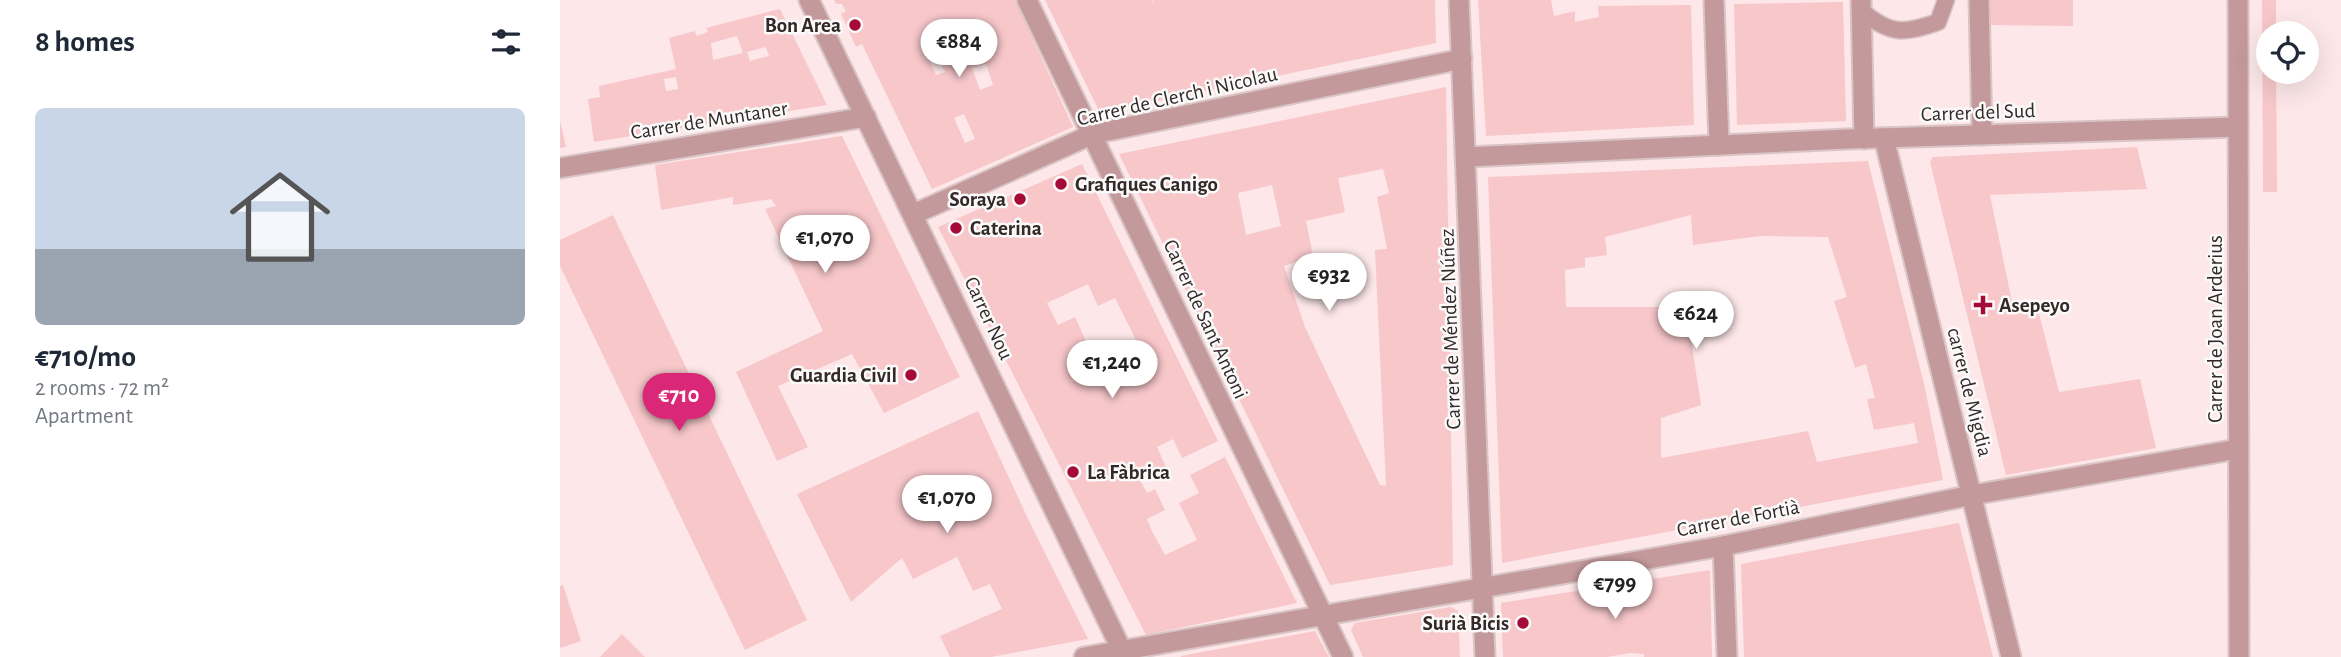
<!DOCTYPE html>
<meta charset="utf-8">
<style>
:root{--surface:#fff;--page:#f6f6f7;--text:#1f2937;--muted:#747a83;--accent:#db2777}
body{margin:0;font-family:"Alegreya Sans",sans-serif;background:var(--page);color:var(--text);height:100vh;display:flex;flex-direction:column;font-size:26px;white-space:nowrap}
*{box-sizing:border-box;margin:0}
p{font-size:23px;color:var(--muted)}
.icon{flex:none;width:38px;height:38px;fill:none;stroke:currentColor;stroke-width:2;stroke-linecap:round;stroke-linejoin:round}
.map{position:relative;flex:1;overflow:hidden}
.details{display:flex;flex-direction:column;background:var(--surface);width:560px}
.details>*{flex:none}
.buttons{position:absolute;left:1696px;top:21px;display:grid;gap:14px}
.buttons a{display:grid;place-items:center;width:63px;height:63px;border-radius:50%;background:var(--surface);box-shadow:0 7px 28px #0002;font-size:35px}
.price{position:absolute;translate:-50% -60px;padding:0 16px;border-radius:24px;background:#fff;color:#222;font-size:23px;line-height:46px;filter:drop-shadow(0 2px 4px #0008)}
.price::after{content:'';position:absolute;left:50%;top:42px;width:21px;height:16px;margin-left:-10px;background:inherit;clip-path:polygon(0 0,100% 0,50% 100%)}
.price.on{background:var(--accent);color:#fff}
ul{padding:0;list-style:none}
li{display:grid;align-content:center;gap:14px;height:371px;padding:0 35px}
li span{display:grid;place-items:center;height:217px;border-radius:10px;color:#555}
li>.icon{margin-inline-start:auto}
span .icon{width:126px;height:126px;fill:#fffc;stroke-width:1}
li b{font-size:30px}
h2{display:flex;justify-content:space-between;align-items:center;height:84px;padding:0 35px;font-size:30px}
main{display:flex;flex:1;min-height:0}
.map>svg:first-child{display:block}
.building{fill:#f7c7ca;fill-rule:evenodd}
.lines{fill:none;stroke-linecap:round;stroke-linejoin:round}
.service-casing{stroke:#d9c5c5;stroke-width:19}
.minor-casing{stroke:#d9c5c5;stroke-width:23}
.tertiary-casing{stroke:#d9c5c5;stroke-width:23}
.service{stroke:#c4999b;stroke-width:16}
.minor{stroke:#c4999b;stroke-width:19}
.tertiary{stroke:#c4999b;stroke-width:19}
.poi-dot{fill:#a60b38;stroke:#fafafa;stroke-width:2.5}
.labels{text-anchor:middle;stroke-width:5;stroke-linejoin:round;paint-order:stroke}
.poi-label{font-size:21px;font-weight:bold;fill:#342828;stroke:#fafafa;text-anchor:end}
.street-label{font-size:21px;fill:#342828;stroke:#fafafa}
</style>
<main>
<section class="details">
<h2>8 homes<svg class="icon" aria-label="filters" viewBox="0 0 24 24"><path d="M4 7h16M4 17h16"/><circle cx="9" cy="7" r="2"/><circle cx="15" cy="17" r="2"/></svg></h2>
<ul>
<li><span style="background:linear-gradient(#c9d6e8 65%,#9aa5b1 0)"><svg class="icon" aria-label="home" viewBox="0 0 24 24"><path d="M3 11l9-7 9 7M6 9v11h12V9"/></svg></span><div><b>€710/mo</b><p>2 rooms · 72 m²</p><p>Apartment</p></div></li>
</ul>
</section>
<div class="map">
<svg width="1781" height="657" viewBox="0 0 1781 657">
<rect width="100%" height="100%" fill="#fde7e8"/>
<g class="building">
<path d="M274 0H455L513 127 372 189 302 44 296 47 281 14 286 11 284 8 282 4H276ZM430 39 433 48 421 52 418 44ZM374 49 385 72 376 75 366 52ZM426 64 433 85 420 90 412 68ZM404 114 415 139 405 143 394 118Z"/>
<polygon points="485,0 592,0 595,6 593,0 875,0 876,43 540,113"/>
<polygon points="918,0 991,0 994,16 1015,11 1015,22 1039,17 1038,6 1131,5 1134,125 926,136"/>
<polygon points="1426,0 1513,0 1513,26 1426,25"/>
<polygon points="1702,0 1716,0 1716,33 1708,33 1708,72 1716,72 1717,192 1703,192"/>
<polygon points="1283,2 1286,121 1177,125 1174,4"/>
<path d="M220 9 267 105 34 142 28 99 40 97 39 86 116 69 109 38 135 31 136 36 148 32 146 28ZM177 36 183 53 153 60 151 43ZM206 47 209 56 190 61 187 52ZM116 77 118 89 106 91 104 79Z"/>
<path d="M886 87 893 565 770 585 559 154ZM823 169 829 193 817 197 827 249 815 250 826 486 820 485 745 327 724 266 753 256 746 221 785 212 778 178ZM712 185 721 226 686 235 678 193Z"/>
<polygon points="0,121 6,147 0,148"/>
<polygon points="282,136 400,377 324,413 292,354 218,386 248,447 217,461 176,372 263,331 205,209 216,206 211,199 173,205 173,197 101,210 95,165"/>
<polygon points="1577,147 1587,189 1430,195 1453,307 1476,302 1499,392 1580,379 1596,448 1446,475 1370,162 1373,157"/>
<path d="M1308 161 1365 388 1383 480 942 563 928 177ZM1131 215 1133 245 1200 236 1268 237 1287 297 1274 301 1295 368 1306 364 1315 398 1307 399 1314 430 1354 423 1358 443 1257 462 1248 431 1101 458V418L1141 405 1126 307H1006L1005 270 1025 267V258L1047 255 1045 237Z"/>
<path d="M522 164 658 441 622 458 613 439 597 447 606 467 580 480 587 493 595 489 605 510 587 519 592 531 605 555 637 540 619 503 639 493 630 475 665 457 737 603 586 635 378 227ZM528 284 538 306 555 298 578 344 536 363 515 317 498 325 487 303Z"/>
<polygon points="53,215 247,620 185,650 0,266 0,240"/>
<polygon points="418,411 470,523 528,639 431,657 390,657 380,636 442,609 430,584 413,591 397,557 353,579 342,558 291,602 237,494"/>
<polygon points="1399,523 1433,657 1184,657 1181,564"/>
<polygon points="1150,570 1152,657 1084,657 1084,654 1070,653 1047,657 943,657 941,603"/>
<polygon points="3,585 21,641 0,648 0,586"/>
<polygon points="891,607 898,611 900,657 803,657 791,630 795,623"/>
<polygon points="755,631 769,657 621,657 621,656"/>
<polygon points="62,634 85,657 40,657"/>
</g>
<g class="lines">
<g class="service-casing">
<path id="service" d="M1302 11C1330 35 1344 34 1378 22L1386 0"/>
</g>
<g class="minor-casing">
<g id="minor">
<polyline points="249,0 565,657"/>
<polyline points="467,0 783,657"/>
<polyline points="1301,0 1304,139"/>
<polyline points="1419,0 1422,135"/>
<polyline points="1678,0 1679,657"/>
<polyline points="1154,3 1159,145"/>
<polyline points="1324,138 1451,657"/>
<polyline points="907,157 1287,139 1678,127"/>
<polyline points="0,168 306,117"/>
<polyline points="354,214 533,134 902,59"/>
<polyline points="1163,546 1167,657"/>
<polyline points="524,657 1163,546 1412,495 1678,449"/>
</g>
</g>
<g class="tertiary-casing">
<polyline id="tertiary" points="899,0 925,657"/>
</g>
<use href="#service" class="service"/>
<use href="#minor" class="minor"/>
<use href="#tertiary" class="tertiary"/>
</g>
<g class="poi-dot">
<circle cx="295" cy="25" r="7"/>
<circle cx="501" cy="184" r="7"/>
<circle cx="460" cy="199" r="7"/>
<circle cx="396" cy="228" r="7"/>
<path d="M1419.5 294.5h7v7h7v7h-7v7h-7v-7h-7v-7h7z"/>
<circle cx="351" cy="375" r="7"/>
<circle cx="513" cy="472" r="7"/>
<circle cx="963" cy="623" r="7"/>
</g>
<g class="labels">
<g class="poi-label">
<text x="281" y="32">Bon Area</text>
<text x="515" y="191" text-anchor="start">Grafiques Canigo</text>
<text x="446" y="206">Soraya</text>
<text x="410" y="235" text-anchor="start">Caterina</text>
<text x="1439" y="312" text-anchor="start">Asepeyo</text>
<text x="337" y="382">Guardia Civil</text>
<text x="527" y="479" text-anchor="start">La Fàbrica</text>
<text x="949" y="630">Surià Bicis</text>
</g>
<g class="street-label">
<text transform="translate(617 96) rotate(-13)" y="7">Carrer de Clerch i Nicolau</text>
<text transform="translate(1418 112) rotate(-2)" y="7">Carrer del Sud</text>
<text transform="translate(149 120) rotate(-9)" y="7">Carrer de Muntaner</text>
<text transform="translate(429 318) rotate(65)" y="7">Carrer Nou</text>
<text transform="translate(646 319) rotate(65)" y="7">Carrer de Sant Antoni</text>
<text transform="translate(890 329) rotate(-92)" y="7">Carrer de Méndez Núñez</text>
<text transform="translate(1655 329) rotate(-90)" y="7">Carrer de Joan Arderius</text>
<text transform="translate(1410 392) rotate(76)" y="7">carrer de Migdia</text>
<text transform="translate(1178 518) rotate(-11)" y="7">Carrer de Fortià</text>
</g>
</g>
</svg>
<div class="buttons">
<a><svg class="icon" aria-label="locate" viewBox="0 0 24 24"><circle cx="12" cy="12" r="6"/><path d="M12 2v4M12 18v4M2 12h4M18 12h4"/></svg></a>
</div>
<b class="price" style="left:399px;top:79px">€884</b>
<b class="price" style="left:265px;top:275px">€1,070</b>
<b class="price" style="left:769px;top:313px">€932</b>
<b class="price" style="left:1136px;top:351px">€624</b>
<b class="price" style="left:552px;top:400px">€1,240</b>
<b class="price on" style="left:119px;top:433px">€710</b>
<b class="price" style="left:387px;top:535px">€1,070</b>
<b class="price" style="left:1055px;top:621px">€799</b>
</div>
</main>
